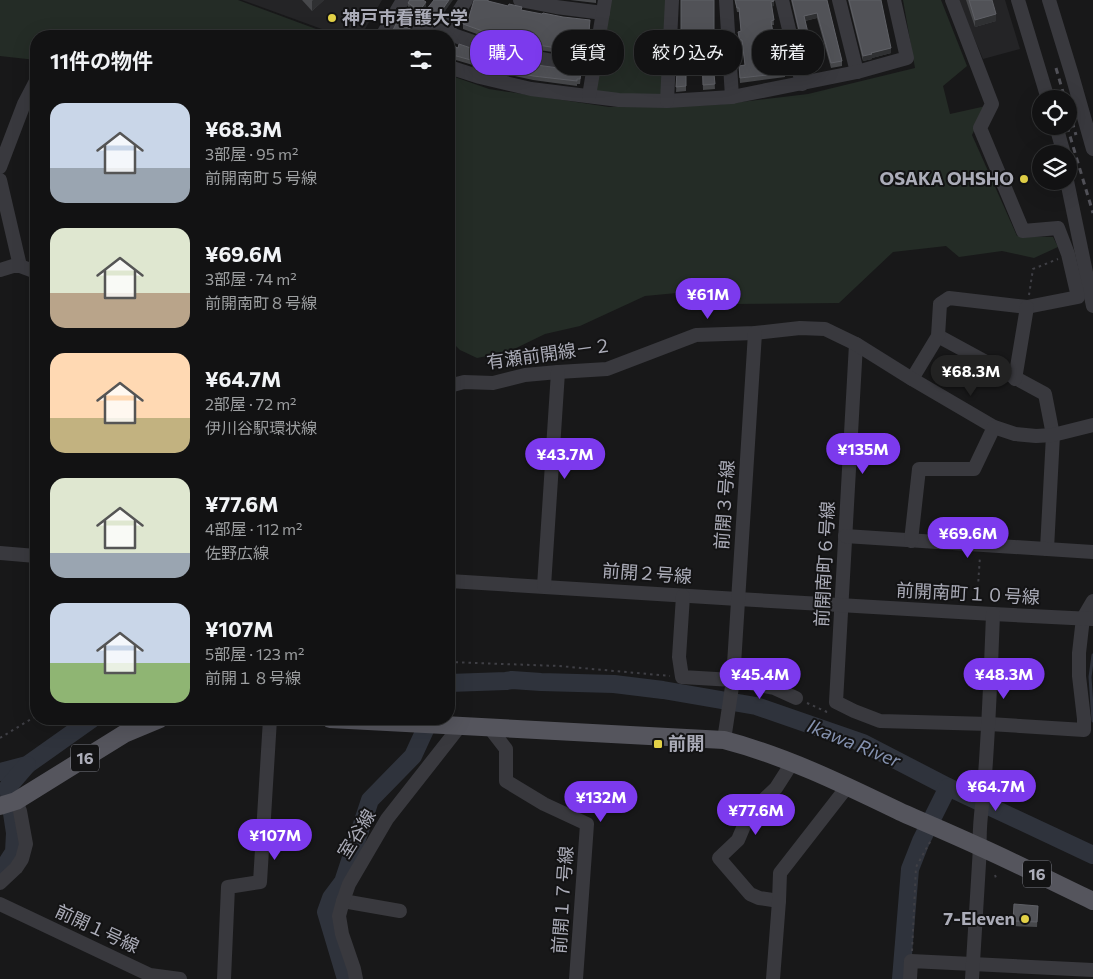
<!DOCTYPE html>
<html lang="ja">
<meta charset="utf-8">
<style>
:root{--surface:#121213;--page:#1b1b1c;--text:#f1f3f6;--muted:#9c9ea0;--line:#313233;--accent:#7c3aed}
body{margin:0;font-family:Commissioner,"Noto Sans JP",sans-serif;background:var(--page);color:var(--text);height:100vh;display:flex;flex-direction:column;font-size:19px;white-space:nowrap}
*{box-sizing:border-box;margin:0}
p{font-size:16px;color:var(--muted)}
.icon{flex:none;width:28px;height:28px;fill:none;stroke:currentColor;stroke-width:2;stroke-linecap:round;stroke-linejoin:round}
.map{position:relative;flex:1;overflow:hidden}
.details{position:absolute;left:30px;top:30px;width:425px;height:695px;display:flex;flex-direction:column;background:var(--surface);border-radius:20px;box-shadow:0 5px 20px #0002,0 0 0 1px var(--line)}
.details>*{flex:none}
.hud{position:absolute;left:470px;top:30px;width:475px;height:45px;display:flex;gap:10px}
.buttons{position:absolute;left:1032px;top:90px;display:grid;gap:10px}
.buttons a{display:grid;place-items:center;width:45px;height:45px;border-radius:50%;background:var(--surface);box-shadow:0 5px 20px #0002,0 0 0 1px var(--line);font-size:25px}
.price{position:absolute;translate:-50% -42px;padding:0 11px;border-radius:18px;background:var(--accent);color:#fff;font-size:16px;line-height:32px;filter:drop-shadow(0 1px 2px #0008)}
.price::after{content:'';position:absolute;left:50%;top:30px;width:15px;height:11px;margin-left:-8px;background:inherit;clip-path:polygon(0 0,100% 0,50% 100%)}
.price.selected{background:#222;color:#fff}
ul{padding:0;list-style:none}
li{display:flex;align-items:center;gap:15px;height:125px;padding:0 20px}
li span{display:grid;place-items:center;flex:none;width:140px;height:100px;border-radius:15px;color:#555}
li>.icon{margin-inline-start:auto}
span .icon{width:60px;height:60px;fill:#fffc;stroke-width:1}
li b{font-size:21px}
h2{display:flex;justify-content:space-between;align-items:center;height:60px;padding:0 20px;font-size:21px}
.pill{padding:0 18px;border-radius:20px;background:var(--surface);box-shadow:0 5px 20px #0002,0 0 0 1px var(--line);font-size:18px;line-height:45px}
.pill.selected{background:var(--accent);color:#fff}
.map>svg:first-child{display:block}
.built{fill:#242426}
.green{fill:#242c26}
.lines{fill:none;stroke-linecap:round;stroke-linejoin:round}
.stream{stroke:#2f333c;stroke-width:3}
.river{stroke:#2f333c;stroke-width:18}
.path{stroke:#3f3f45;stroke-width:2;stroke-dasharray:2.5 4;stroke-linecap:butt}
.minor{stroke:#39393e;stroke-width:14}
.major{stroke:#55555d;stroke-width:18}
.rail{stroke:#525259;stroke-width:3;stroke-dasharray:6 5;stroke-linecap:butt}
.wall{fill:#47484b}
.shaded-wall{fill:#2f3032}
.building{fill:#515257;stroke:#5f6066}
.poi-dot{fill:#e2d147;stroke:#131314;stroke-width:2}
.labels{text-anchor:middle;stroke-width:4;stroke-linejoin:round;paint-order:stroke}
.shield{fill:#131314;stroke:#7d7e87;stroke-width:1}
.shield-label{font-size:16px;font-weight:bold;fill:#abacb8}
.poi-label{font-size:18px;font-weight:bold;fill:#abacb8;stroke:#131314;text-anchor:start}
.street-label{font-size:18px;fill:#abacb8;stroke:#131314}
.water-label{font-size:19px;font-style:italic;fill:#8592b0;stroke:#131314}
</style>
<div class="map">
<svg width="1093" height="979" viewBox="0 0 1093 979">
<rect width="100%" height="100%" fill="#181819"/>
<g class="built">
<polygon points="242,0 382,0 361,36 341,36"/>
<polygon points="958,0 1005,0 1020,49 983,59"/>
</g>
<g class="green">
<polygon points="0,0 238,0 335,36 36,36 36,60 0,56"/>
<polygon points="609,0 666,0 664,92 658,97 598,93 593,88"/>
<polygon points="903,0 941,0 967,66 943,86 950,114 986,106 972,135 1017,236 1053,237 1058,247 1034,258 1002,251 959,257 946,246 893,252 839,303 727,304 707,297 698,291 645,296 580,326 545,334 508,352 477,358 460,350 449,339 449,75 489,89 609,107 715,105 808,94 915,68"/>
</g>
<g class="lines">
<polyline class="stream" points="1093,655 1090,677 1093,721"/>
<g class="river">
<polyline points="449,683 506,681 512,680 541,682 614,684 663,690 756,706 863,743 948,787 1093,855"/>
<polyline points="0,772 27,765 92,719"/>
<polyline points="0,871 3,869 14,852 15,833 8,787 27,765"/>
<polyline points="346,979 326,912 331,898 343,882 370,800 413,756 430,719"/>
<polyline points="901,979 910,869 921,841 948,787"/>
</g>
<g class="path">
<polyline points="1029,295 1033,269 1058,259"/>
<polyline points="977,601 980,556"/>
<polyline points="449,662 559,666 670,676"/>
<polyline points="807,703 827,712 830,712"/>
<polyline points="0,738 36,716"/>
<polyline points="995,875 997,881"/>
<polyline points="912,951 916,867 931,840"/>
</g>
<g class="minor">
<polyline points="520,0 556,7 603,13"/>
<polyline points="726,0 732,97"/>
<polyline points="782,0 802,84"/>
<polyline points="839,0 857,72"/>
<polyline points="1018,0 1048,99"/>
<polyline points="1049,0 1072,75 1093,149"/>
<polyline points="394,15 485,46 518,55 594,68"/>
<polyline points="446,32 466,0"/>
<polyline points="382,36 403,0"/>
<polyline points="449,67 480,77 531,89 619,100 667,101 732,97 857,72 907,58 894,0"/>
<polyline points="589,96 605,0"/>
<polyline points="667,101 672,0"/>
<polyline points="1056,126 1064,154"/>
<polyline points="0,167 24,104 36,81"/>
<polyline points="0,180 20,266"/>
<polyline points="1067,181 1093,306"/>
<polyline points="0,270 13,266 20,266 36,272"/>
<polyline points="938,336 1045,394 1053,435 1047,549"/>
<polyline points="856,344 836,702 854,711 880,721 989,724 1084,730 1084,719 1079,676 1079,653 1083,618 1093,601"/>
<polyline points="912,379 938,336 940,304 949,298 1027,307 1078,297 1068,254 1058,228 1023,231 980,128 992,104 952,0"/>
<polyline points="1015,379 1027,307"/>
<polyline points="449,386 464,382 493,383 525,375 558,372 607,369 696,335 755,333 800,328 825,329 856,344 912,379 994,427 1015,434 1036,436 1053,435 1093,425"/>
<polyline points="845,536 1093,552"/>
<polyline points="911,541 919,469 974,469 994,427"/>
<polyline points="0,553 36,556"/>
<polyline points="449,581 738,599 993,614 1092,619"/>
<polyline points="544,586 558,372"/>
<polyline points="683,596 679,657 682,677 733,680 774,688 796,698"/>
<polyline points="489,727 506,749 506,781 544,804 587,824 576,979"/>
<polyline points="724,740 733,680 755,333"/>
<polyline points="0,883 16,868 22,859 26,844 20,811 16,801"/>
<polyline points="343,901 400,911"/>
<polyline points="779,901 759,898 750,894 719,858 738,840 749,814 776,788 792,763"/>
<polyline points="0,904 150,975 180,979"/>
<polyline points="224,979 228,887 260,882 270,719"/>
<polyline points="356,979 354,969 342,934 339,916 343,901 349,884 387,819 460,726"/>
<polyline points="773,979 779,901 780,873 847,787"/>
<polyline points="910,979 911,961 1093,970"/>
<path d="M972 979 980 847C978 823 984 798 985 775 989 721 991 668 993 614"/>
</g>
<g class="major">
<path d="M330 719 724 740C786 756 845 785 903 813 928 824 954 835 980 847 1018 864 1055 883 1093 901"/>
<polyline points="0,806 16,801 124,734 160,719"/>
</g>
<g class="rail">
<polyline points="1056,68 1065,99"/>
<polyline points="1069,111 1076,135"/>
<polyline points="1067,126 1093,213"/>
</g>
</g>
<g class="wall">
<polygon points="302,0 324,0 312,11"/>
<polygon points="570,0 596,0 596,3"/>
<polygon points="681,0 714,0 714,39 712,39 713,74 714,74 715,89 703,90 702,58 687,58 687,76 686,76 686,91 676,92 678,57 681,57"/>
<polygon points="735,0 774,0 774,6 772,6 774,25 772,25 777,59 785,73 785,77 740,83 739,66 745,65 742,44 740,45 738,36 738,32 741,31 739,12 737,12"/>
<polygon points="791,0 827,0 842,61 842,66 831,68 817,18 805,21 816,66 816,71 808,73"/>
<polygon points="848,0 881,0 891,53 872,58 872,59 863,61"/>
<polygon points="966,0 992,0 996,21 975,27"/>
<polygon points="488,1 522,11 590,25 587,57 532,49 488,38 463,29 463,24 469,17"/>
<polygon points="408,3 426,7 420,15 414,12 408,8"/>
<polygon points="426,10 444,12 444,17 440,22 429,18 426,15"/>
<polygon points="407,28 426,36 392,36 392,32"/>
<polygon points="449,44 458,48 500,58 581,76 580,84 577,84 577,86 533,80 493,71 449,58"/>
<polygon points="1038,906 1037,927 1013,926 1013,921"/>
</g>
<g class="shaded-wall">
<polygon points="313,0 324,0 312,11 312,1"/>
<polygon points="449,0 453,0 443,14 444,12 444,17 440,22 440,16 442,10"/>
<polygon points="774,1 774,6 771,7 771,2"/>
<polygon points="426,2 426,7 420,15 420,10"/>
<polygon points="817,13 817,18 804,21 804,16"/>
<polygon points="996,14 996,21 975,27 975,20"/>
<polygon points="891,48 891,53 872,58 872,59 863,61 863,56 871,53"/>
</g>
<g class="building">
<polygon points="410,0 423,0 426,2 420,10 414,7 408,3"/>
<polygon points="434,0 449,0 442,10 444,12 440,16 429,13 426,10"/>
<polygon points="474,0 488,0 488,1 508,6 509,4 522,7 521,10 542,14 543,13 563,17 590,20 587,53 532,44 488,33 463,24 466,16 469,17"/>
<polygon points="681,0 714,0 714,34 712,34 713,74 714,74 715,84 703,85 702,53 681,53"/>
<polygon points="735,0 774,0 774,1 771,2 774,20 771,21 777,59 784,58 785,73 740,78 739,66 745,65 742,40 740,40 738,32 741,31 739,8 737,8"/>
<polygon points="792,0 827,0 842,61 831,63 817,13 804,16 816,66 808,68"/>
<polygon points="849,0 881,0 891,48 871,53 872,54 863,56"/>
<polygon points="969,0 992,0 996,14 975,20"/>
<polygon points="397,22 407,26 406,27 426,36 404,36 392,32"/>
<polygon points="449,44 458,48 459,44 500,58 501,57 529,63 529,64 581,71 580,79 577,79 577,81 533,76 493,66 449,54"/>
<polygon points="678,57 687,57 687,71 686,70 686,86 676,87"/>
<polygon points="1014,904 1038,906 1037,922 1013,921"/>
</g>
<g class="poi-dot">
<circle cx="332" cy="18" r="5"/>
<circle cx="1024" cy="179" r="5"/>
<rect x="653" y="739" width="10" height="10" rx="2.5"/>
<circle cx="1025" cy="919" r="5"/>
</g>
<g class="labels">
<g class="shield">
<rect x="71" y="744.5" width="28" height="27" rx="4"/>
<rect x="1023" y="860.5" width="28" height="27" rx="4"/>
</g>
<g class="shield-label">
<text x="85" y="764">16</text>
<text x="1037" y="880">16</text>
</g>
<g class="poi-label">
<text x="342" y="24">神戸市看護大学</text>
<text x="1014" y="185" text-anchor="end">OSAKA OHSHO</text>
<text x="668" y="750">前開</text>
<text x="1015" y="925" text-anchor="end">7-Eleven</text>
</g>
<g class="street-label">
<text transform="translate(549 354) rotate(-8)" y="6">有瀬前開線－２</text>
<text transform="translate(725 505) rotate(-86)" y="6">前開３号線</text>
<text transform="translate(825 564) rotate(-87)" y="6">前開南町６号線</text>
<text transform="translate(647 574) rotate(4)" y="6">前開２号線</text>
<text transform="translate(968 594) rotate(3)" y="6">前開南町１０号線</text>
<text transform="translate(357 834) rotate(-58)" y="6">室谷線</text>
<text transform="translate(563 900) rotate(-86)" y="6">前開１７号線</text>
<text transform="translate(97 929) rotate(25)" y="6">前開１号線</text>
</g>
<g class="water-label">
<text transform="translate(854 743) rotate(22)" y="7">Ikawa River</text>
</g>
</g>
</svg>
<div class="buttons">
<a><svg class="icon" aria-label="locate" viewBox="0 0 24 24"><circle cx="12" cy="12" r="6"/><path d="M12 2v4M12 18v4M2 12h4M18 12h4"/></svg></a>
<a><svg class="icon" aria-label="layers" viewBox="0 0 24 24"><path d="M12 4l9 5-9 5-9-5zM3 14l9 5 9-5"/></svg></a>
</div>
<b class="price" style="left:708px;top:320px">¥61M</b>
<b class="price selected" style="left:971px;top:397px">¥68.3M</b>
<b class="price" style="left:863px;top:475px">¥135M</b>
<b class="price" style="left:565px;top:480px">¥43.7M</b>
<b class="price" style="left:968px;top:559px">¥69.6M</b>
<b class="price" style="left:760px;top:700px">¥45.4M</b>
<b class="price" style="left:1004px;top:700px">¥48.3M</b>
<b class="price" style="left:996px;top:812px">¥64.7M</b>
<b class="price" style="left:601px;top:823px">¥132M</b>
<b class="price" style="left:756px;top:836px">¥77.6M</b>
<b class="price" style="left:275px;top:861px">¥107M</b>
<div class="hud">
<a class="pill selected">購入</a>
<a class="pill">賃貸</a>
<a class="pill">絞り込み</a>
<a class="pill">新着</a>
</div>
<section class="details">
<h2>11件の物件<svg class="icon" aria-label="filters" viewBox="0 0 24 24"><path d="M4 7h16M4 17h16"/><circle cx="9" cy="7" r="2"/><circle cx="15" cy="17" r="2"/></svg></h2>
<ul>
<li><span style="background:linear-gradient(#c9d6e8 65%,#9aa5b1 0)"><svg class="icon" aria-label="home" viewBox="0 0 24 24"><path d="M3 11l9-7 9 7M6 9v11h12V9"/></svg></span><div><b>¥68.3M</b><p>3部屋 · 95 m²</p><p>前開南町５号線</p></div></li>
<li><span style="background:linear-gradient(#dfe7d0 65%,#b9a48a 0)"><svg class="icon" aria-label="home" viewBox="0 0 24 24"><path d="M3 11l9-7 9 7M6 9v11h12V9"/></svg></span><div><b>¥69.6M</b><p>3部屋 · 74 m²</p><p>前開南町８号線</p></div></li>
<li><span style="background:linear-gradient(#ffd9b3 65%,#c2b280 0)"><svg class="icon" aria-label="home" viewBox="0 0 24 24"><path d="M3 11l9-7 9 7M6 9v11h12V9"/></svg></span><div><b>¥64.7M</b><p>2部屋 · 72 m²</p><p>伊川谷駅環状線</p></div></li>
<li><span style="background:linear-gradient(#dfe7d0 75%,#9aa5b1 0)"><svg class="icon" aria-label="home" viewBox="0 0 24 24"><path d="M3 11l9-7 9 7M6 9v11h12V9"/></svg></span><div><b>¥77.6M</b><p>4部屋 · 112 m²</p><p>佐野広線</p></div></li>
<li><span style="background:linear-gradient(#c9d6e8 60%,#8fb573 0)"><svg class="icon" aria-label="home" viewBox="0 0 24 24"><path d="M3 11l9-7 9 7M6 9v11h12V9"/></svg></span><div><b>¥107M</b><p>5部屋 · 123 m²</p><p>前開１８号線</p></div></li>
</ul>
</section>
</div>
